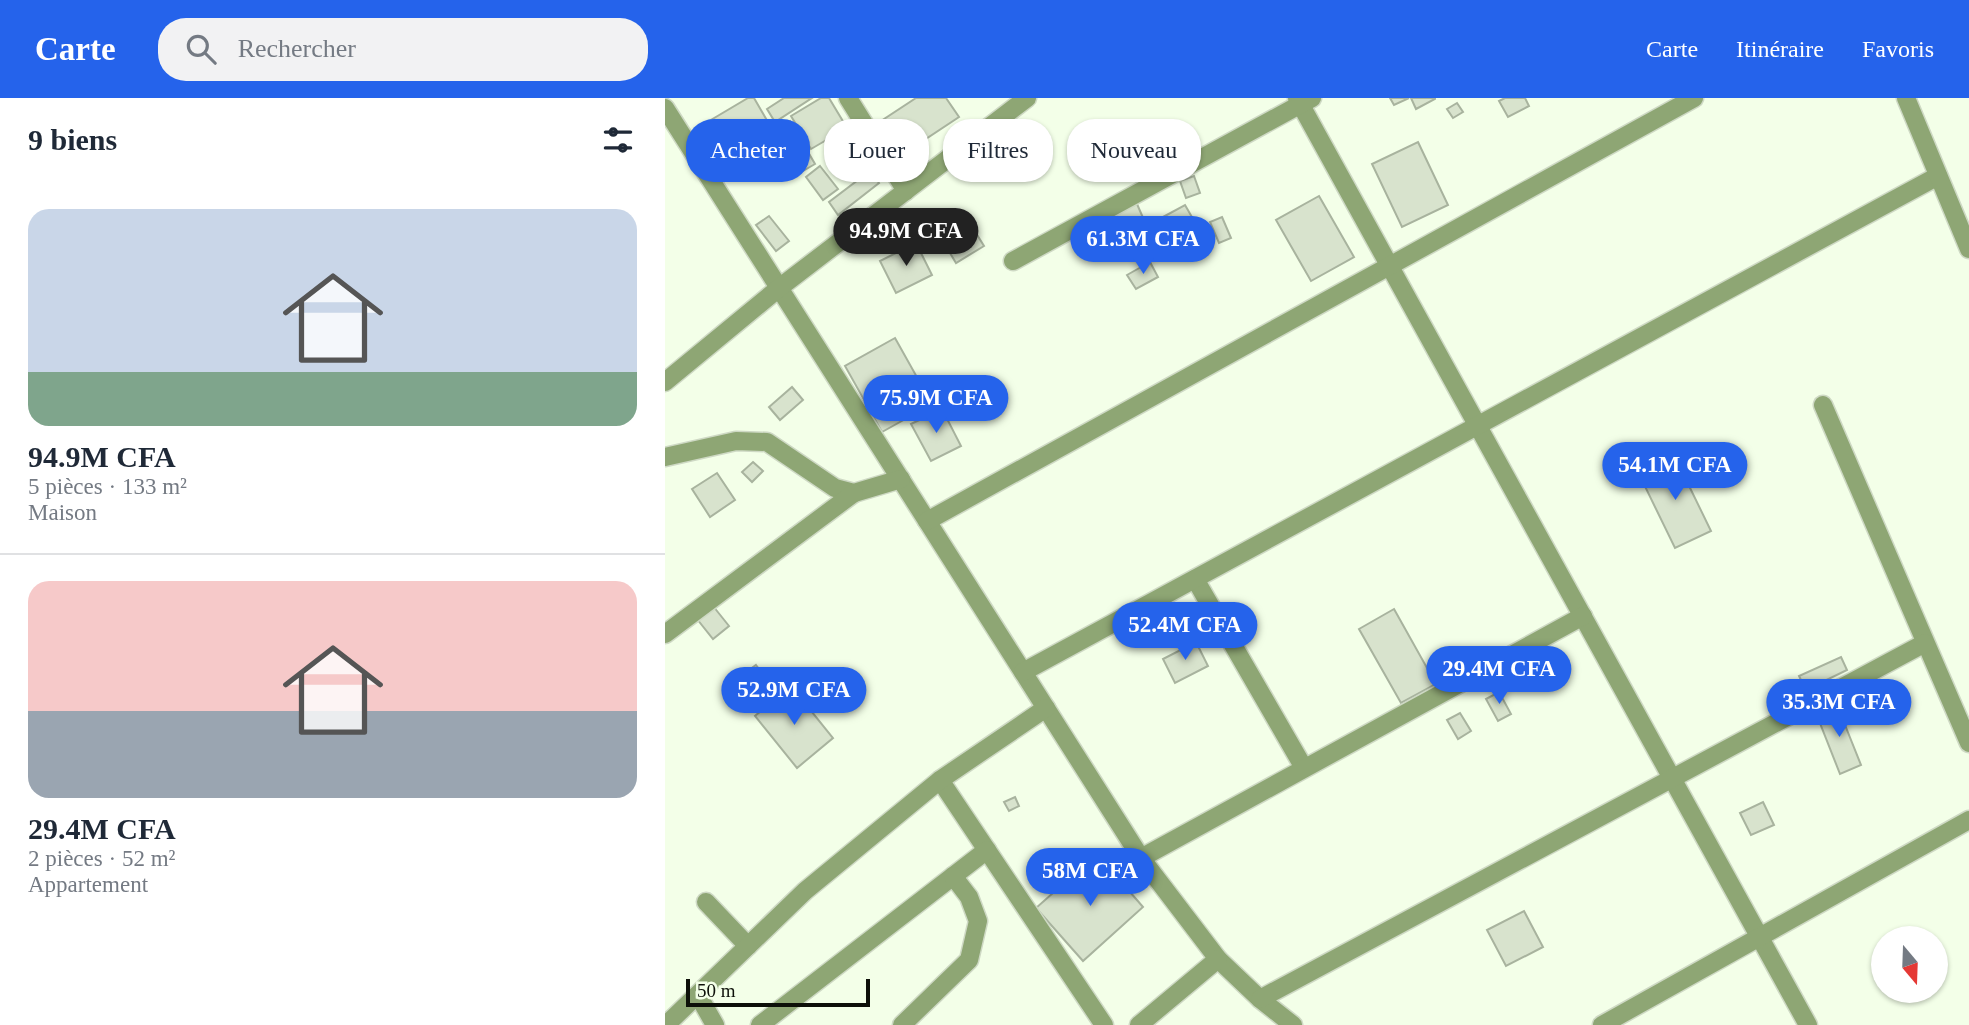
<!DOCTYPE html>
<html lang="fr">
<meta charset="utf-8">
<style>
:root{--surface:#fff;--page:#f2f2f3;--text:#1f2937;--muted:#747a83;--line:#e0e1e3;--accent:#2563eb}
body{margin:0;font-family:"Times New Roman",serif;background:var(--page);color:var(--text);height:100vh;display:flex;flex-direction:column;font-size:26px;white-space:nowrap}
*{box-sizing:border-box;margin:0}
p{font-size:23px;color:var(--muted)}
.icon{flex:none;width:38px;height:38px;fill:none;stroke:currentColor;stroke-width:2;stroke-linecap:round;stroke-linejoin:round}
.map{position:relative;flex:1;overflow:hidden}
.sheet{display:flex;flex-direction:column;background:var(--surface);width:665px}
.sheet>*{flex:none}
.banner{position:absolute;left:21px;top:21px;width:665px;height:63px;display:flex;gap:14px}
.needle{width:46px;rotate:161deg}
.tools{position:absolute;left:1206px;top:828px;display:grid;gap:14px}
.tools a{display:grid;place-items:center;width:77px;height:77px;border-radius:50%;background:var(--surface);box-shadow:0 2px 5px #0004;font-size:35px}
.scale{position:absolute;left:21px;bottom:18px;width:184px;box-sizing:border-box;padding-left:7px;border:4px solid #0d1009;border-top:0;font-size:19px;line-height:24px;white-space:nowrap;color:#0d1009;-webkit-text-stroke:5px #f3ffe8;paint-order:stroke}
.price{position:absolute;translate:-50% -60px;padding:0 16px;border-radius:24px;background:var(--accent);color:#fff;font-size:23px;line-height:46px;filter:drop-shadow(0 2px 4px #0008)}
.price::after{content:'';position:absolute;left:50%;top:42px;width:21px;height:16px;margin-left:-10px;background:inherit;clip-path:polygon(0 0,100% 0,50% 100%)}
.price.active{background:#222;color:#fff}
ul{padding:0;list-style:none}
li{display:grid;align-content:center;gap:14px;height:371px;padding:0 28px}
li+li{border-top:2px solid var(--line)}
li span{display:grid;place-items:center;height:217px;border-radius:21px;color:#555}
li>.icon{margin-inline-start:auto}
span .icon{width:126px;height:126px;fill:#fffc;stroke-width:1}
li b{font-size:30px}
h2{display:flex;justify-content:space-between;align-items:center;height:84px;padding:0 28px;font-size:30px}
.chip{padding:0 24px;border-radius:28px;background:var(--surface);box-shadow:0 2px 5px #0004;font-size:24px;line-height:63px}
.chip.active{background:var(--accent);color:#fff}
header{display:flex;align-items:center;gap:42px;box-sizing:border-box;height:98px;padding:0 35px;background:var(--accent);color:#fff}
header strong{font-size:33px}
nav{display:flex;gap:38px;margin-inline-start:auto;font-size:24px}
.search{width:490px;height:63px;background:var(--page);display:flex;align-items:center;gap:18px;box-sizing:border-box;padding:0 24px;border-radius:28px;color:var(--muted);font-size:26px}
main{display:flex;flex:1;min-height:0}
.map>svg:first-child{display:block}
.building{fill:#d8e3cd;stroke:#a8b39e;stroke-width:2}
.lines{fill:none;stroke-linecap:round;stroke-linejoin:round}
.minor-casing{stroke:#ced9c4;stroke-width:21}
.tertiary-casing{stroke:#ced9c4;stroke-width:21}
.minor{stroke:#8ea674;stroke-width:18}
.tertiary{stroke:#8ea674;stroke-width:18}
</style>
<header>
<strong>Carte</strong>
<div class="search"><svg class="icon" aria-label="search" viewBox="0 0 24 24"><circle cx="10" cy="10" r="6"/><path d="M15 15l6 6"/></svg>Rechercher</div>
<nav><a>Carte</a><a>Itinéraire</a><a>Favoris</a></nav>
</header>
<main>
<section class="sheet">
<h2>9 biens<svg class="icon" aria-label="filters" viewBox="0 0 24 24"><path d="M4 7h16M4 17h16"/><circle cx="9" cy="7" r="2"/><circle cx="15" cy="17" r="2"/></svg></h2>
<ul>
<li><span style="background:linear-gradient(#c9d6e8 75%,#7fa58c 0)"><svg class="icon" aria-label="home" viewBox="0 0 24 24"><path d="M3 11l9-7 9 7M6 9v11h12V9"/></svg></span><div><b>94.9M CFA</b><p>5 pièces · 133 m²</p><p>Maison</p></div></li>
<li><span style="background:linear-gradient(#f6c9c9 60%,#9aa5b1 0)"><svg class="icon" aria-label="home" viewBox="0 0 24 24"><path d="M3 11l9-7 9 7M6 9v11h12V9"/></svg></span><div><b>29.4M CFA</b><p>2 pièces · 52 m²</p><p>Appartement</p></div></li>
</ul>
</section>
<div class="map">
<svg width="1304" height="927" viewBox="0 0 1304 927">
<rect width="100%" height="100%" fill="#f3ffe8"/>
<g class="building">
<polygon points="83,0 89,0 104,26 51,58 34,29"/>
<polygon points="119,0 147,0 110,24 102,11"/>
<polygon points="156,0 164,0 182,30 146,51 126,18"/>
<polygon points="251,0 281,0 294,19 238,56 216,23"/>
<polygon points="725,0 744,0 729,7"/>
<polygon points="746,0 770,0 770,1 751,11"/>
<polygon points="840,0 860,0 864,8 843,19 834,3"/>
<polygon points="792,5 798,14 788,20 782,11"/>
<polygon points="125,23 150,66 138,73 113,29"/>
<polygon points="191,41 199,60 188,65 180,45"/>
<polygon points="753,44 783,107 737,129 707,66"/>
<polygon points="79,46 83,54 58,67 54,60"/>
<polygon points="175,46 180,53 171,59 166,52"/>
<polygon points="83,58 87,63 72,74 68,68"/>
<polygon points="155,68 173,91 158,102 141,79"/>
<polygon points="205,73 214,85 173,117 164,104"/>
<polygon points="529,78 535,95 521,100 515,83"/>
<polygon points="654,98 689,159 646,183 611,122"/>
<polygon points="472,106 479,122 454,132 448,116"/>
<polygon points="520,107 543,147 521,159 498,119"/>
<polygon points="104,118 124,143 111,153 91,127"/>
<polygon points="301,119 319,148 291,165 273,135"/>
<polygon points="557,119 566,140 554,145 545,124"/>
<polygon points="251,145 267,177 231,195 215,163"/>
<polygon points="485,164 493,179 471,191 462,177"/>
<polygon points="230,240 267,306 217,334 180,268"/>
<polygon points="127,289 138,302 115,322 104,309"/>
<polygon points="277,311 296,348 266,363 246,326"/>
<polygon points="1009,357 1046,433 1010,450 973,374"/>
<polygon points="88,364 98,373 87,384 77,374"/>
<polygon points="52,375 70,402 45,419 27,391"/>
<polygon points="48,508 64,528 48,541 32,521"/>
<polygon points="729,511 771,586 736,605 694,531"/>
<polygon points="531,544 543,568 510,585 498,561"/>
<polygon points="1176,559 1182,572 1141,592 1134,578"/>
<polygon points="91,567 105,585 83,602 68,584"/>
<polygon points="126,588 168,640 132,670 90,618"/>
<polygon points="834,594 846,616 833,623 821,601"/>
<polygon points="1172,607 1196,667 1175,676 1151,615"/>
<polygon points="795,615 806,633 793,641 782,622"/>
<polygon points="350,699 354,708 344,713 339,704"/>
<polygon points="1098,704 1109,727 1086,737 1075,715"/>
<polygon points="432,756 478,809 418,863 371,810"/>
<polygon points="859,813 878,849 841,868 822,832"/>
</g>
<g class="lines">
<g class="minor-casing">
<g id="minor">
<polyline points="183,0 241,93"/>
<polyline points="632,0 1143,927"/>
<polyline points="0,10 476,760 553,861 595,901 628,927"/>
<polyline points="348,163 647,0"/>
<polyline points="0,284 114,190 362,0"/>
<polyline points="1158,307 1304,645"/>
<polyline points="0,359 71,343 102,344 170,390 189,395 236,381"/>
<polyline points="262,423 1029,0"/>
<polyline points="530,481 639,670"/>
<polyline points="0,536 189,395"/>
<polyline points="358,574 1273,78"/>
<polyline points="275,682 439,927"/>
<polyline points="476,760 918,518"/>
<polyline points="41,804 83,848"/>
<polyline points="33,897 50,927"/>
<polyline points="595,901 1260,545"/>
<polyline points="1,927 140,793 275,682 381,610"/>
<polyline points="95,927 322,752"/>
<polyline points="237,927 304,862 313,823 304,799 288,778"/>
<polyline points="474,927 553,861"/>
<polyline points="937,927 1304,722"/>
</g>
</g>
<g class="tertiary-casing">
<polyline id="tertiary" points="1241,0 1304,151"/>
</g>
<use href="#minor" class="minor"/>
<use href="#tertiary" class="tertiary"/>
</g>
</svg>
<div class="tools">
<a><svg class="needle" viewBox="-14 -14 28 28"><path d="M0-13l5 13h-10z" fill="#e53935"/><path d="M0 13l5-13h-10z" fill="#747a83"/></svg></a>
</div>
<div class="scale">50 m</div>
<b class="price active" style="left:241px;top:170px">94.9M CFA</b>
<b class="price" style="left:478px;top:178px">61.3M CFA</b>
<b class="price" style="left:271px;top:337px">75.9M CFA</b>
<b class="price" style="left:1010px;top:404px">54.1M CFA</b>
<b class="price" style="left:520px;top:564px">52.4M CFA</b>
<b class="price" style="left:834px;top:608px">29.4M CFA</b>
<b class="price" style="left:129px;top:629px">52.9M CFA</b>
<b class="price" style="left:1174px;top:641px">35.3M CFA</b>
<b class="price" style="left:425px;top:810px">58M CFA</b>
<div class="banner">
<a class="chip active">Acheter</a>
<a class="chip">Louer</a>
<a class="chip">Filtres</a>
<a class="chip">Nouveau</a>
</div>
</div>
</main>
